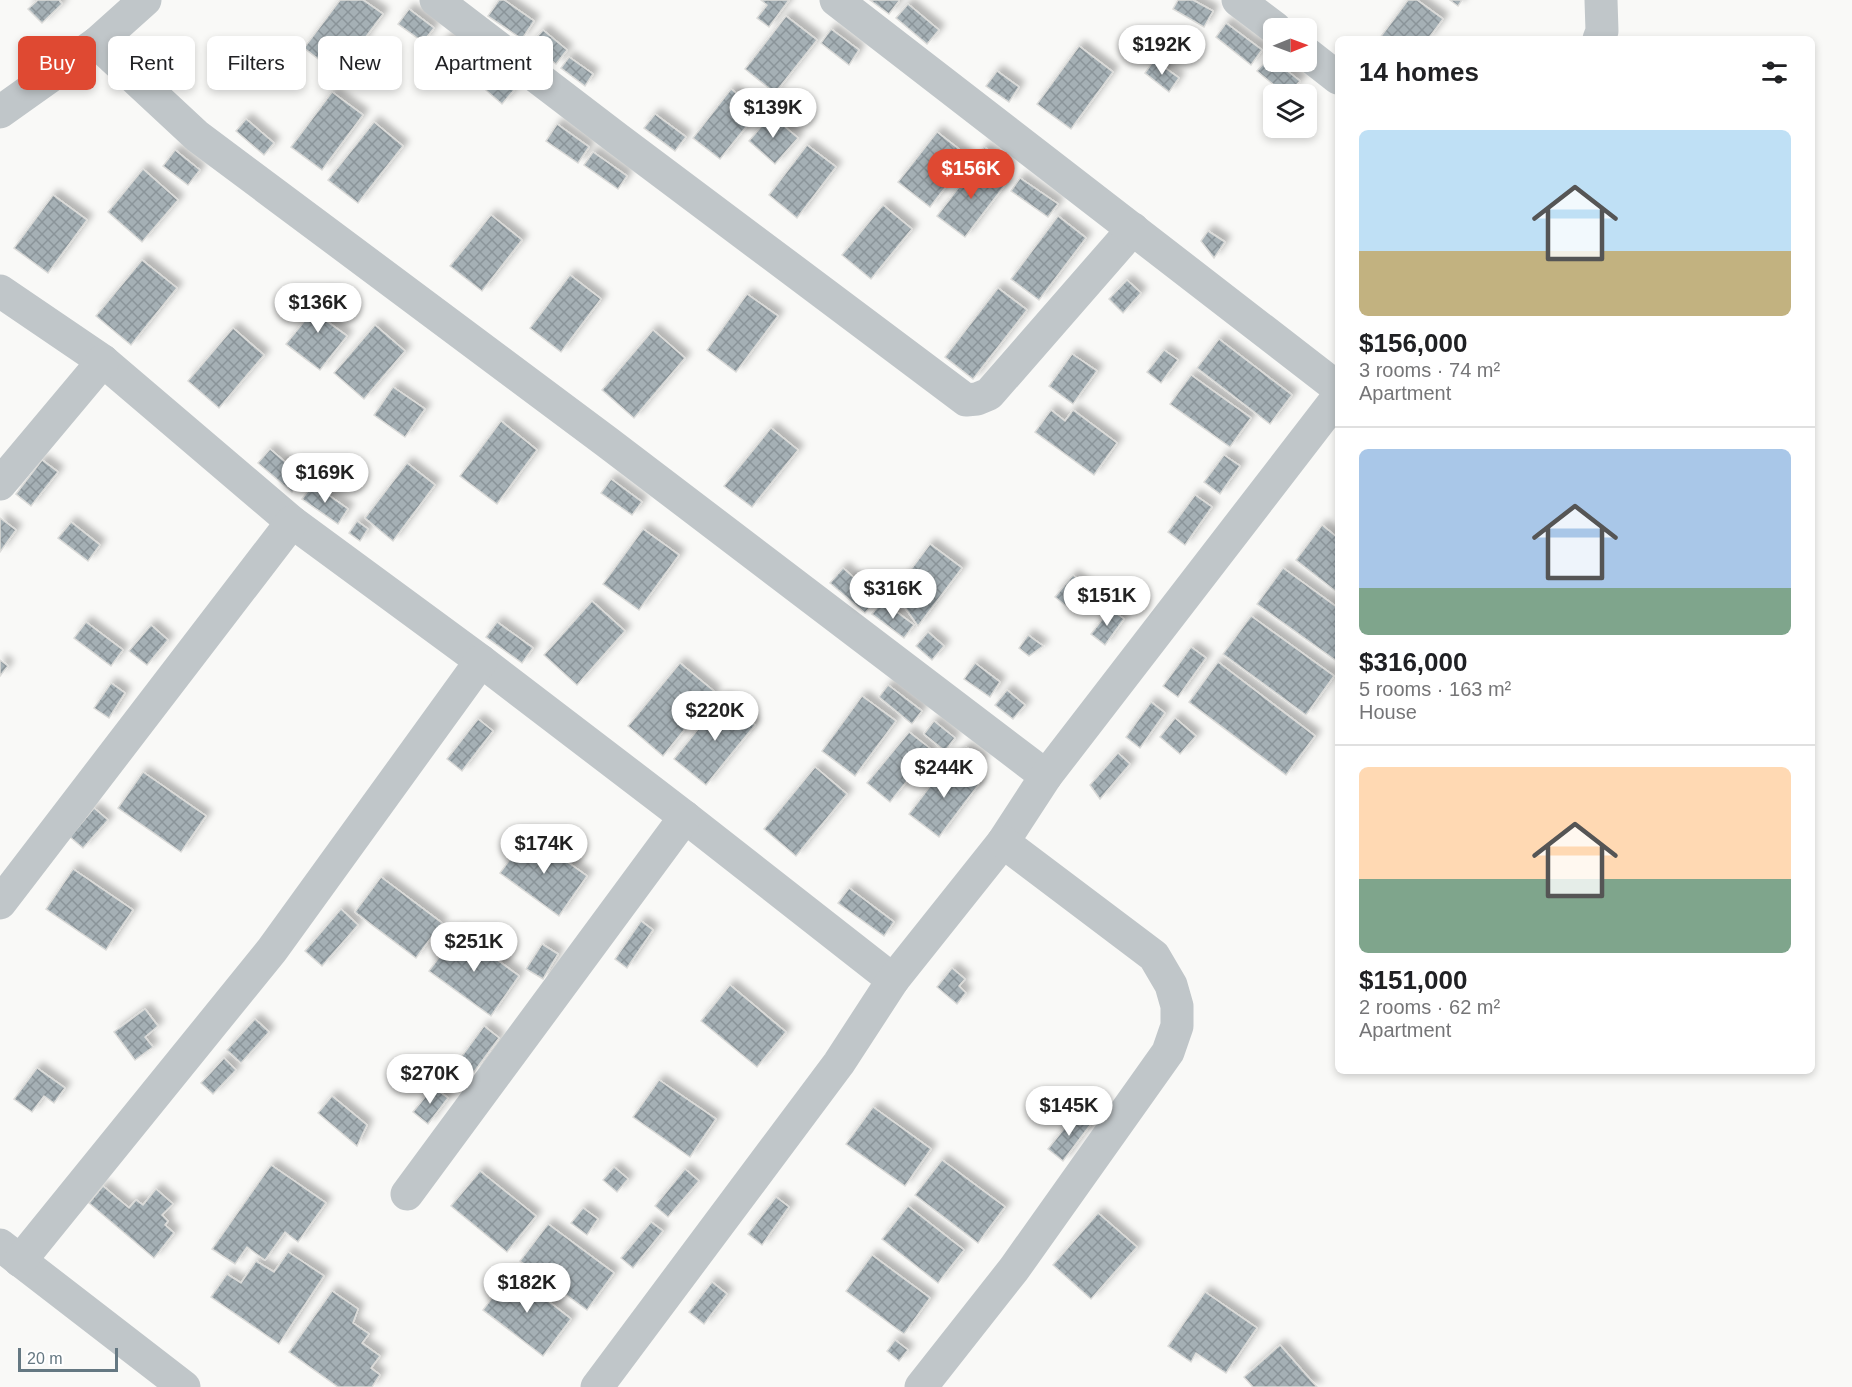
<!DOCTYPE html>
<meta charset="utf-8">
<style>
:root{--surface:#fff;--page:#f6f6f6;--text:#202124;--muted:#757577;--line:#e0e0e0;--accent:#df4932}
body{margin:0;font-family:Helvetica,sans-serif;background:var(--page);color:var(--text);height:100vh;display:flex;flex-direction:column;font-size:22px;white-space:nowrap}
*{box-sizing:border-box;margin:0}
p{font-size:20px;color:var(--muted)}
.icon{flex:none;width:33px;height:33px;fill:none;stroke:currentColor;stroke-width:2;stroke-linecap:round;stroke-linejoin:round}
.map{position:relative;flex:1;overflow:hidden}
.drawer{position:absolute;left:1335px;top:36px;width:480px;height:1038px;display:flex;flex-direction:column;background:var(--surface);border-radius:9px;box-shadow:0 3px 9px #0003}
.drawer>*{flex:none}
.top-card{position:absolute;left:18px;top:36px;width:570px;height:54px;display:flex;gap:12px}
.needle{width:39px;rotate:89deg}
.fabs{position:absolute;left:1263px;top:18px;display:grid;gap:12px}
.fabs a{display:grid;place-items:center;width:54px;height:54px;border-radius:9px;background:var(--surface);box-shadow:0 3px 9px #0003;font-size:30px}
.scale{position:absolute;left:18px;bottom:15px;width:100px;box-sizing:border-box;padding-left:6px;border:3px solid #657882;border-top:0;font-size:16px;line-height:21px;white-space:nowrap;color:#657882;-webkit-text-stroke:4px #fff;paint-order:stroke}
.price{position:absolute;translate:-50% -51px;padding:0 14px;border-radius:21px;background:#fff;color:#222;font-size:20px;line-height:39px;filter:drop-shadow(0 2px 3px #0008)}
.price::after{content:'';position:absolute;left:50%;top:36px;width:18px;height:14px;margin-left:-9px;background:inherit;clip-path:polygon(0 0,100% 0,50% 100%)}
.price.selected{background:var(--accent);color:#fff}
ul{padding:0;list-style:none}
li{display:grid;align-content:center;gap:12px;height:318px;padding:0 24px}
li+li{border-top:2px solid var(--line)}
li span{display:grid;place-items:center;height:186px;border-radius:9px;color:#555}
li>.icon{margin-inline-start:auto}
span .icon{width:108px;height:108px;fill:#fffc;stroke-width:1}
li b{font-size:26px}
h2{display:flex;justify-content:space-between;align-items:center;height:72px;padding:0 24px;font-size:26px}
.chip{padding:0 21px;border-radius:9px;background:var(--surface);box-shadow:0 3px 9px #0003;font-size:21px;line-height:54px}
.chip.selected{background:var(--accent);color:#fff}
.map>svg:first-child{display:block}
.building{fill:url(#building-cross-hatch);stroke:#dbdbd9;stroke-width:1.5;filter:url(#shadow)}
.lines{fill:none;stroke-linecap:round;stroke-linejoin:round}
.minor{stroke:#c0c6c9;stroke-width:33}
</style>
<div class="map">
<svg width="1852" height="1387" viewBox="0 0 1852 1387">
<defs>
<pattern id="building-cross-hatch" width="8" height="8" patternUnits="userSpaceOnUse" patternTransform="scale(1.5)"><rect width="8" height="8" fill="#a5b0b5"/><path d="M0 0l8 8M0 8l8-8" fill="none" stroke="#8a9499"/></pattern>
<filter id="shadow"><feDropShadow dx="5.5" dy="-5.5" stdDeviation="3" flood-color="#0004"/></filter>
</defs>
<rect width="100%" height="100%" fill="#f9f9f7"/>
<g class="building">
<polygon points="38,0 59,0 62,4 42,23 28,9"/>
<polygon points="340,0 363,0 383,14 338,74 304,48"/>
<polygon points="499,0 504,0 534,21 522,39 488,16"/>
<polygon points="761,0 789,0 769,27 757,18 767,5"/>
<polygon points="870,0 898,0 899,1 889,14"/>
<polygon points="1178,0 1193,0 1213,11 1204,27 1173,9"/>
<polygon points="1408,0 1417,0 1443,19 1428,39 1379,39"/>
<polygon points="1450,0 1462,0 1458,6"/>
<polygon points="908,4 939,30 927,44 896,18"/>
<polygon points="409,9 434,28 423,42 398,24"/>
<polygon points="786,16 817,40 775,93 745,69"/>
<polygon points="1226,23 1262,50 1251,65 1216,37"/>
<polygon points="831,29 859,50 849,65 821,43"/>
<polygon points="543,30 567,50 556,64 531,44"/>
<polygon points="447,38 476,61 465,75 436,52"/>
<polygon points="1079,46 1113,72 1071,129 1037,104"/>
<polygon points="1270,56 1274,62 1276,62 1300,81 1288,94 1285,94 1257,71"/>
<polygon points="569,57 593,74 585,86 561,68"/>
<polygon points="1154,60 1179,78 1169,92 1145,73"/>
<polygon points="491,70 514,90 502,104 479,84"/>
<polygon points="997,71 1019,87 1009,102 986,86"/>
<polygon points="731,89 759,111 720,159 693,138"/>
<polygon points="332,92 363,115 322,170 291,147"/>
<polygon points="655,114 686,137 675,151 644,128"/>
<polygon points="771,115 798,138 775,164 749,141"/>
<polygon points="246,119 274,143 264,155 236,131"/>
<polygon points="374,122 403,146 358,203 328,180"/>
<polygon points="557,124 589,147 578,163 546,141"/>
<polygon points="937,132 969,157 930,207 898,182"/>
<polygon points="807,145 836,167 797,218 769,195"/>
<polygon points="984,147 1010,166 1003,176 977,158"/>
<polygon points="175,150 200,170 188,185 163,166"/>
<polygon points="593,152 627,176 618,189 584,165"/>
<polygon points="977,163 1005,185 965,237 937,216"/>
<polygon points="143,169 178,200 142,242 108,212"/>
<polygon points="1020,178 1058,204 1048,217 1011,191"/>
<polygon points="53,195 87,220 48,273 14,248"/>
<polygon points="883,205 912,229 871,279 842,255"/>
<polygon points="491,215 522,240 482,291 450,266"/>
<polygon points="1058,216 1086,238 1039,300 1011,279"/>
<polygon points="1208,231 1225,242 1214,258 1201,241"/>
<polygon points="142,260 177,288 131,345 96,316"/>
<polygon points="570,275 601,299 561,352 530,328"/>
<polygon points="1127,280 1141,293 1123,313 1109,299"/>
<polygon points="998,288 1027,310 973,379 945,357"/>
<polygon points="326,294 341,306 328,322 347,336 320,370 286,344"/>
<polygon points="747,294 778,316 736,372 707,350"/>
<polygon points="375,325 405,351 364,399 334,373"/>
<polygon points="233,328 264,355 219,408 188,381"/>
<polygon points="653,330 685,358 634,418 602,390"/>
<polygon points="1219,339 1292,395 1270,424 1197,368"/>
<polygon points="1164,350 1178,360 1161,383 1147,372"/>
<polygon points="1072,354 1097,371 1073,404 1049,386"/>
<polygon points="1191,375 1251,418 1230,447 1170,404"/>
<polygon points="393,387 425,409 405,437 374,415"/>
<polygon points="1051,410 1065,421 1073,410 1117,443 1094,475 1035,432"/>
<polygon points="501,421 537,450 497,504 460,476"/>
<polygon points="771,428 798,450 752,507 724,486"/>
<polygon points="270,449 304,478 292,492 258,463"/>
<polygon points="1224,455 1240,466 1220,494 1204,482"/>
<polygon points="42,460 58,472 31,506 16,494"/>
<polygon points="407,463 435,485 393,541 365,518"/>
<polygon points="611,479 642,502 632,515 601,493"/>
<polygon points="313,484 348,509 338,524 302,499"/>
<polygon points="1195,495 1212,507 1185,545 1168,532"/>
<polygon points="0,518 16,530 0,552"/>
<polygon points="357,521 368,529 360,541 349,533"/>
<polygon points="71,522 100,545 88,561 58,538"/>
<polygon points="1322,525 1338,538 1338,593 1296,560"/>
<polygon points="643,529 679,555 639,610 603,584"/>
<polygon points="930,544 962,568 918,626 894,592"/>
<polygon points="843,568 878,599 865,613 830,583"/>
<polygon points="1283,568 1338,608 1338,662 1257,604"/>
<polygon points="1073,575 1093,592 1075,613 1055,597"/>
<polygon points="592,601 625,631 577,685 544,655"/>
<polygon points="882,601 914,625 904,638 872,614"/>
<polygon points="1110,609 1124,619 1105,645 1091,634"/>
<polygon points="1251,616 1334,676 1306,715 1223,654"/>
<polygon points="86,622 123,650 111,666 74,638"/>
<polygon points="497,622 533,648 522,663 486,637"/>
<polygon points="151,625 168,640 147,665 129,651"/>
<polygon points="928,632 944,646 932,660 916,646"/>
<polygon points="1028,635 1043,646 1029,656 1019,648"/>
<polygon points="1191,647 1206,658 1178,697 1163,686"/>
<polygon points="0,660 8,666 0,676"/>
<polygon points="1218,662 1315,736 1286,775 1189,702"/>
<polygon points="680,663 715,692 663,756 628,726"/>
<polygon points="975,663 1000,682 990,697 964,679"/>
<polygon points="111,683 125,693 109,718 94,708"/>
<polygon points="888,685 922,711 912,724 879,697"/>
<polygon points="1007,690 1025,705 1013,719 995,705"/>
<polygon points="862,696 896,721 855,776 822,751"/>
<polygon points="723,698 755,725 706,785 674,759"/>
<polygon points="1151,702 1165,713 1140,748 1126,737"/>
<polygon points="1175,718 1196,736 1180,754 1160,737"/>
<polygon points="478,719 493,731 462,771 447,759"/>
<polygon points="934,721 955,738 945,751 924,734"/>
<polygon points="909,732 932,750 890,802 867,783"/>
<polygon points="966,747 983,760 974,772 956,758"/>
<polygon points="1118,753 1130,764 1100,799 1090,785"/>
<polygon points="949,761 979,784 939,837 909,814"/>
<polygon points="815,767 847,794 796,856 764,829"/>
<polygon points="143,772 206,816 181,852 118,808"/>
<polygon points="94,808 108,820 83,848 70,837"/>
<polygon points="528,834 587,876 559,916 500,873"/>
<polygon points="73,869 133,910 106,950 46,909"/>
<polygon points="381,877 442,923 416,958 355,912"/>
<polygon points="849,888 894,922 884,936 838,903"/>
<polygon points="341,909 358,925 322,966 305,951"/>
<polygon points="641,921 653,930 627,968 615,959"/>
<polygon points="458,931 519,976 491,1016 429,971"/>
<polygon points="542,944 558,954 543,979 526,969"/>
<polygon points="952,968 965,979 959,986 966,993 957,1004 937,987"/>
<polygon points="730,985 786,1032 757,1067 701,1021"/>
<polygon points="145,1009 158,1026 145,1037 153,1047 135,1060 114,1032"/>
<polygon points="255,1019 269,1032 241,1063 227,1050"/>
<polygon points="484,1026 499,1038 474,1072 459,1060"/>
<polygon points="224,1058 236,1070 213,1094 201,1083"/>
<polygon points="37,1068 65,1088 54,1103 44,1096 32,1112 14,1099"/>
<polygon points="659,1080 716,1119 690,1157 633,1117"/>
<polygon points="433,1087 448,1098 428,1124 413,1112"/>
<polygon points="332,1096 367,1125 357,1146 318,1113"/>
<polygon points="873,1107 931,1149 905,1186 846,1144"/>
<polygon points="1076,1113 1091,1124 1063,1161 1048,1149"/>
<polygon points="942,1160 1005,1207 978,1243 915,1195"/>
<polygon points="271,1165 326,1203 298,1242 285,1232 265,1260 247,1247 235,1264 212,1249"/>
<polygon points="614,1167 628,1179 617,1192 603,1180"/>
<polygon points="685,1169 699,1181 668,1217 655,1206"/>
<polygon points="480,1171 536,1216 507,1252 451,1206"/>
<polygon points="103,1186 129,1208 136,1200 143,1205 156,1189 173,1204 162,1215 168,1221 165,1225 174,1233 154,1258 89,1203"/>
<polygon points="776,1197 789,1207 762,1245 748,1234"/>
<polygon points="908,1206 964,1250 938,1283 882,1239"/>
<polygon points="583,1208 598,1219 587,1235 571,1223"/>
<polygon points="1098,1213 1137,1247 1091,1299 1053,1265"/>
<polygon points="651,1222 663,1231 633,1268 621,1258"/>
<polygon points="548,1224 614,1273 587,1310 520,1261"/>
<polygon points="288,1252 324,1276 279,1344 211,1297 227,1274 241,1283 256,1261 274,1272"/>
<polygon points="872,1255 930,1298 904,1334 846,1291"/>
<polygon points="511,1272 571,1319 543,1356 483,1310"/>
<polygon points="712,1282 727,1294 704,1324 689,1312"/>
<polygon points="332,1291 358,1309 353,1323 369,1334 362,1343 380,1356 371,1368 380,1375 372,1387 338,1387 289,1352"/>
<polygon points="1205,1292 1257,1328 1226,1373 1196,1353 1191,1362 1168,1346"/>
<polygon points="895,1340 908,1350 899,1361 887,1351"/>
<polygon points="1280,1345 1317,1387 1253,1387 1244,1377"/>
</g>
<g class="lines">
<g class="minor">
<polyline points="145,0 97,43 197,136 607,442 1046,776"/>
<polyline points="436,0 618,139 966,400 977,399 989,394 1133,229"/>
<polyline points="836,0 1338,388"/>
<polyline points="1238,0 1275,28"/>
<polyline points="1599,39 1602,31 1601,0"/>
<polyline points="1306,53 1338,78"/>
<polyline points="0,112 97,43"/>
<polyline points="0,291 103,361 292,522 481,661 685,817 893,980"/>
<polyline points="0,484 103,361"/>
<polyline points="0,903 292,522"/>
<polyline points="407,1194 685,817"/>
<polyline points="0,1245 184,1387"/>
<polyline points="20,1261 272,950 481,661"/>
<polyline points="597,1387 839,1063 893,980 1003,842 1046,776 1338,397"/>
<polyline points="921,1387 1014,1269 1168,1052 1177,1026 1177,1006 1171,985 1154,956 1003,842"/>
</g>
</g>
</svg>
<div class="fabs">
<a><svg class="needle" viewBox="-14 -14 28 28"><path d="M0-13l5 13h-10z" fill="#e53935"/><path d="M0 13l5-13h-10z" fill="#757577"/></svg></a>
<a><svg class="icon" aria-label="layers" viewBox="0 0 24 24"><path d="M12 4l9 5-9 5-9-5zM3 14l9 5 9-5"/></svg></a>
</div>
<div class="scale">20 m</div>
<b class="price" style="left:1162px;top:76px">$192K</b>
<b class="price" style="left:773px;top:139px">$139K</b>
<b class="price selected" style="left:971px;top:200px">$156K</b>
<b class="price" style="left:318px;top:334px">$136K</b>
<b class="price" style="left:325px;top:504px">$169K</b>
<b class="price" style="left:893px;top:620px">$316K</b>
<b class="price" style="left:1107px;top:627px">$151K</b>
<b class="price" style="left:715px;top:742px">$220K</b>
<b class="price" style="left:944px;top:799px">$244K</b>
<b class="price" style="left:544px;top:875px">$174K</b>
<b class="price" style="left:474px;top:973px">$251K</b>
<b class="price" style="left:430px;top:1105px">$270K</b>
<b class="price" style="left:1069px;top:1137px">$145K</b>
<b class="price" style="left:527px;top:1314px">$182K</b>
<div class="top-card">
<a class="chip selected">Buy</a>
<a class="chip">Rent</a>
<a class="chip">Filters</a>
<a class="chip">New</a>
<a class="chip">Apartment</a>
</div>
<section class="drawer">
<h2>14 homes<svg class="icon" aria-label="filters" viewBox="0 0 24 24"><path d="M4 7h16M4 17h16"/><circle cx="9" cy="7" r="2"/><circle cx="15" cy="17" r="2"/></svg></h2>
<ul>
<li><span style="background:linear-gradient(#bfe0f5 65%,#c2b280 0)"><svg class="icon" aria-label="home" viewBox="0 0 24 24"><path d="M3 11l9-7 9 7M6 9v11h12V9"/></svg></span><div><b>$156,000</b><p>3 rooms · 74 m²</p><p>Apartment</p></div></li>
<li><span style="background:linear-gradient(#a9c7e8 75%,#7fa58c 0)"><svg class="icon" aria-label="home" viewBox="0 0 24 24"><path d="M3 11l9-7 9 7M6 9v11h12V9"/></svg></span><div><b>$316,000</b><p>5 rooms · 163 m²</p><p>House</p></div></li>
<li><span style="background:linear-gradient(#ffd9b3 60%,#7fa58c 0)"><svg class="icon" aria-label="home" viewBox="0 0 24 24"><path d="M3 11l9-7 9 7M6 9v11h12V9"/></svg></span><div><b>$151,000</b><p>2 rooms · 62 m²</p><p>Apartment</p></div></li>
</ul>
</section>
</div>
